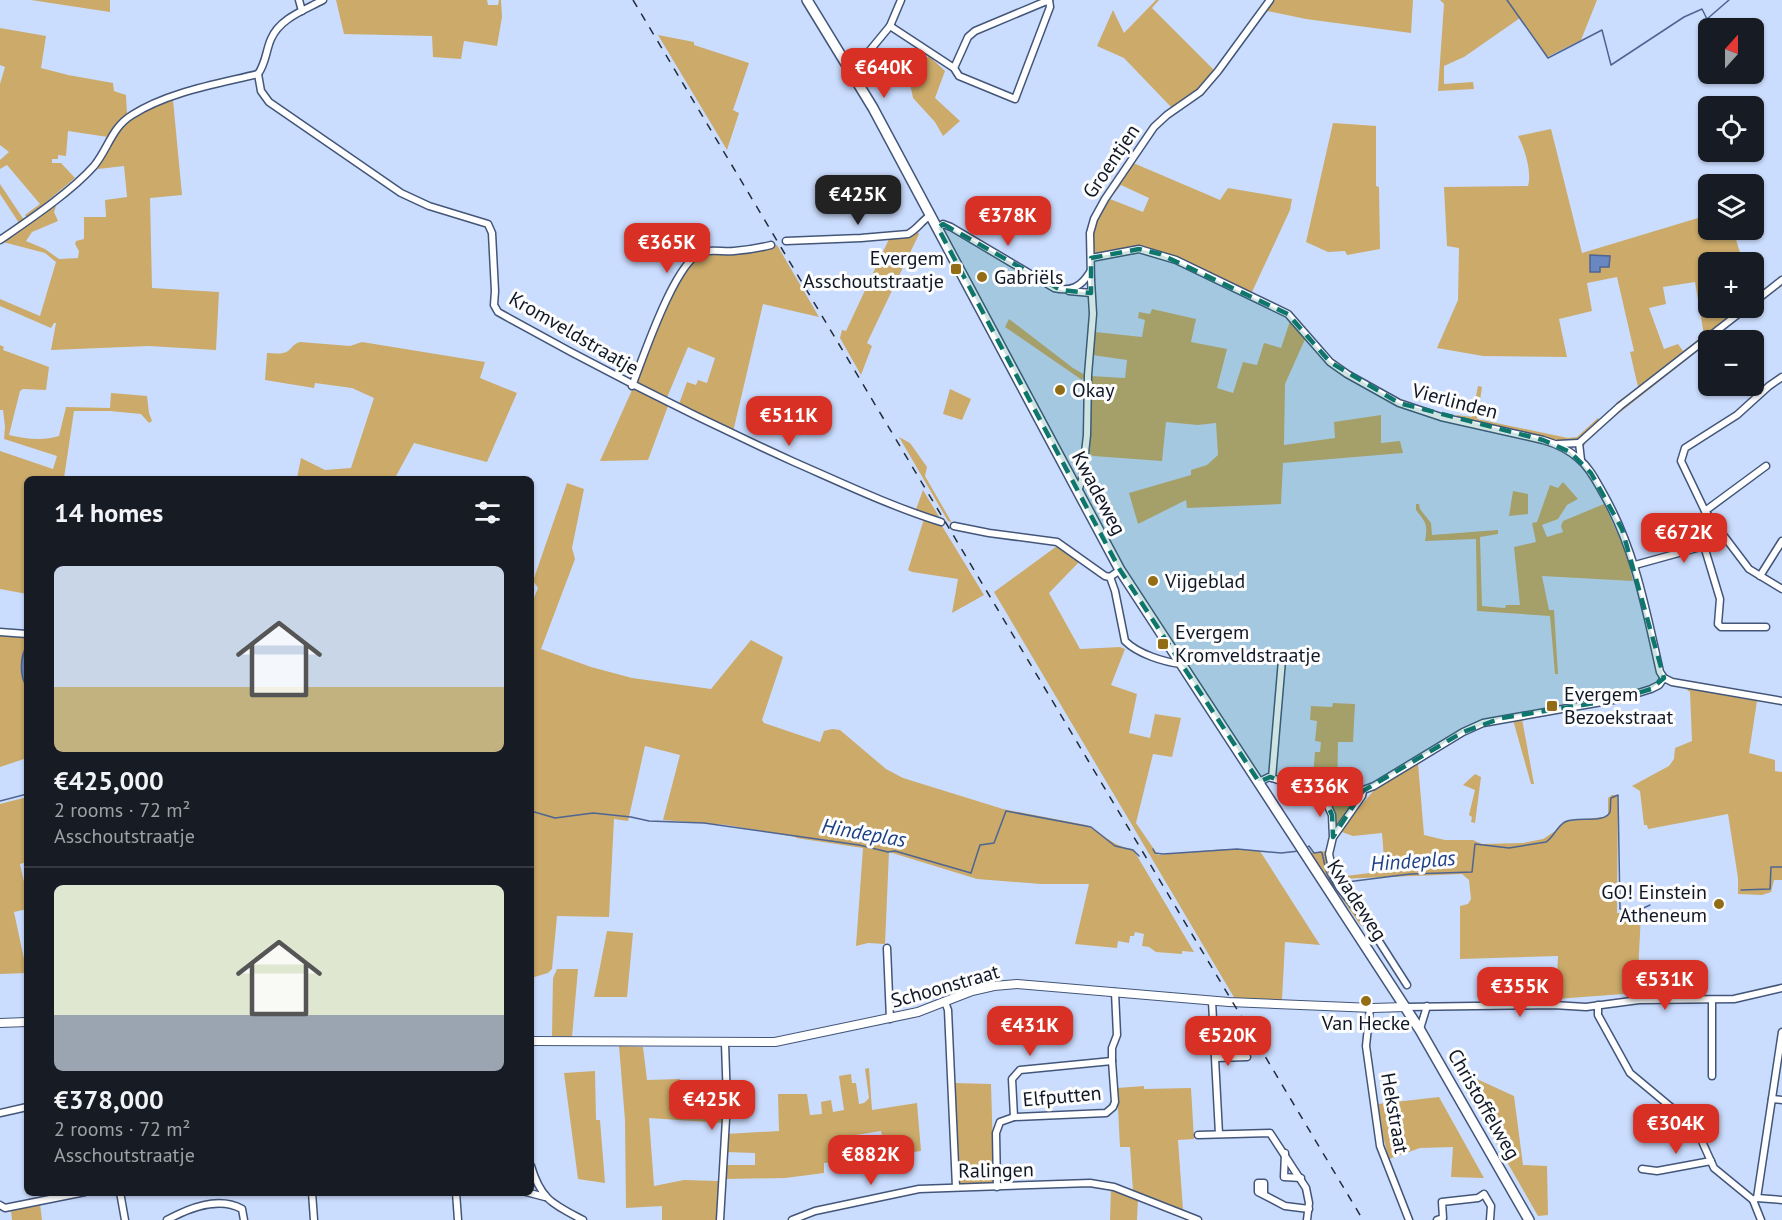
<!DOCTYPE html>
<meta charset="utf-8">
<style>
:root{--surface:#171b24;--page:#242831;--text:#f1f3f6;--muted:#9ea1a6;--line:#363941;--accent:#d93025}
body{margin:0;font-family:"PT Sans",sans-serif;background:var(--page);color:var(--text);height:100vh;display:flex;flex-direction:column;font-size:22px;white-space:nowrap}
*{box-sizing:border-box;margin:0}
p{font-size:20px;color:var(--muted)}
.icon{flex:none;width:33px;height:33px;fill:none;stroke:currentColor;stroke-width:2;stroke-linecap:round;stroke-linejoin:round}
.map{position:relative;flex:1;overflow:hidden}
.side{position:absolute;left:24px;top:476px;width:510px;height:720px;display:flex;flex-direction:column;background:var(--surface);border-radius:9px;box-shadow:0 2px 4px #0004}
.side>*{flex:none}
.needle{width:39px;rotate:21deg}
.tools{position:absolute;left:1698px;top:18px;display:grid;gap:12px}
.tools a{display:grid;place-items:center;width:66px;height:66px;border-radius:9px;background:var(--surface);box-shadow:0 2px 4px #0004;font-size:30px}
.price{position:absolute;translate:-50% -51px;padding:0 14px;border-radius:12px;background:var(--accent);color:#fff;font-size:20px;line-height:39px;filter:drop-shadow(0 2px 3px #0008)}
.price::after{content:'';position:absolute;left:50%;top:36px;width:18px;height:14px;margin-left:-9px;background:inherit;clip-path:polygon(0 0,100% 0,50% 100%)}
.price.active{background:#222;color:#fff}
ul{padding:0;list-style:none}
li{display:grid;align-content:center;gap:12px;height:318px;padding:0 30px}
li+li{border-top:2px solid var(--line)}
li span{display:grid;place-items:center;height:186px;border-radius:9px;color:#555}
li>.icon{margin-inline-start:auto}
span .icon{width:108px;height:108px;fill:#fffc;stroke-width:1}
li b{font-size:26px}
h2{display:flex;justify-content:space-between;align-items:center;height:72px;padding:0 30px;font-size:26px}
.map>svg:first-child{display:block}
.green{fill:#cbaa6a;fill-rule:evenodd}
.water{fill:#6987c1;stroke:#4e6592;stroke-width:1.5}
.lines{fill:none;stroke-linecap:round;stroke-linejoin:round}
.stream{stroke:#4e6592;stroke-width:1.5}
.minor-casing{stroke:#435679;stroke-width:9}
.tertiary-casing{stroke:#435679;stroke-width:10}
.secondary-casing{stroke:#435679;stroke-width:12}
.minor{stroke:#fff;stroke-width:6}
.tertiary{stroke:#fff;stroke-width:8}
.secondary{stroke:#fff;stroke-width:9}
.rail{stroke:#232b3c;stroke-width:1.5;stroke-dasharray:8 8;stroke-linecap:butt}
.marked{fill:#0f766e;fill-opacity:0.2;stroke:#0f766e;stroke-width:4.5;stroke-dasharray:12 8;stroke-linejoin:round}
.poi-dot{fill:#936d15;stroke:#fdfdfd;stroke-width:2}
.labels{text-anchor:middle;stroke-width:6;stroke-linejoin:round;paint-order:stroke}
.street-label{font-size:20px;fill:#101726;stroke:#fdfdfd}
.poi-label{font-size:20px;fill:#101726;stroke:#fdfdfd;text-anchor:start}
.water-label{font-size:21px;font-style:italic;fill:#1e4086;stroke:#fdfdfd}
</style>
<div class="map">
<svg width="1782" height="1220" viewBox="0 0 1782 1220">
<rect width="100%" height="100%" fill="#cbddfe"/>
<g class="green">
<polygon points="31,0 110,0 110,12"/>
<polygon points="336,0 487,0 488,5 498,5 499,0 501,0 502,17 497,46 464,41 461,59 433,57 432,36 344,34"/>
<path d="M1156 0H1159L1152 8 1214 70C1202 85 1190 103 1171 107L1124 58 1097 46 1113 10 1124 33Z"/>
<polygon points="1273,0 1413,0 1411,33 1306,19 1267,11"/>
<polygon points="1440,0 1597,0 1581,40 1547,57 1520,18 1464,57 1444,66 1444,84 1473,82 1474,89 1438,91 1444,4"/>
<polygon points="0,28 46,36 41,68 68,75 113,83 114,91 126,95 127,114 108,137 68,131 66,156 58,155 58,159 52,159 52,163 61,163 75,178 27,218 25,215 40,204 7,165 0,169 0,160 9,152 0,145 0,84 5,67 0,65"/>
<polygon points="658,35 694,42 694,45 749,63 733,110 739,113 727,150"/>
<polygon points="929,56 945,71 935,98 960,121 943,136 935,122 913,98 908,74"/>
<path d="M173 100 182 195 150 198 152 288 219 292 216 350 149 346 51 350 56 323H54L51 328 0 306V299L40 316 56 262 45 253 3 242 53 203 56 206 54 212 58 221 32 232 26 241 45 249 59 259 78 258 79 251 75 244 76 241 84 239V217H106L105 200 127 197 124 166 98 169 97 167C103 158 107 147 113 138 127 116 151 109 173 100Z"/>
<polygon points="1333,123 1376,126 1376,186 1379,187 1380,249 1347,255 1345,251 1328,252 1306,242"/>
<path d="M1551 129 1582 253 1708 215V230H1733L1743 262H1724L1722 257 1712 260 1713 262H1708V308H1724L1727 317 1740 308H1754V297L1782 275V286L1711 340H1708V343L1599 429 1588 439 1582 449V444L1621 407 1616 403 1638 387 1630 352 1634 351 1617 277 1587 283 1592 311 1559 319 1567 357 1483 356 1437 348 1458 300 1459 248 1447 246 1444 187 1528 186C1532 172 1525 149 1518 136ZM1695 282 1704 335 1683 351 1678 344 1664 349 1649 308 1666 304 1663 287Z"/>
<path d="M1131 162 1220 200 1228 188 1292 199 1290 210 1252 292 1171 255 1144 247 1096 255C1084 220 1114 189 1131 162ZM1121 185 1149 198 1143 212 1110 199Z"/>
<polygon points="0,184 24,220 19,223 0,194"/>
<polygon points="917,231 919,234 867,343 872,346 861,375 840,338 842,330 846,331 889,239 912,235"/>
<polygon points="777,245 819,317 763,304 733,432 680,407 679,404 687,382 696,385 698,380 707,383 715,358 688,347 666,400 636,383 667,302 694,261 704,253 754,250"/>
<polygon points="1152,309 1196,319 1191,342 1227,349 1217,388 1233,393 1243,362 1257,365 1264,343 1281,348 1291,318 1306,337 1285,384 1284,445 1335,438 1334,422 1381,415 1381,443 1400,441 1403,453 1283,463 1281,504 1187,508 1186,500 1138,524 1129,493 1191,475 1191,470 1207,465 1218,455 1216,423 1198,425 1166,422 1162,461 1093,456 1089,453 1091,376 1125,378 1127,360 1092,355 1095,332 1142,337 1145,320 1138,318 1139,312 1150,314"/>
<polygon points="1009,319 1073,368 1085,375 1082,380 1005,327"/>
<path d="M300 342 350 346 362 342 485 362 480 378 517 393 487 462 414 443 395 478H297L301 458 325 470 351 468 374 398 352 388 315 383 314 388 265 380 267 353C273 353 282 355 288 351 293 347 293 344 300 342Z"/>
<path d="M0 345 4 347 3 350 49 367 46 390 23 389 20 391 9 435C24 439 44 441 59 436L66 407 110 408 111 393 147 396 149 413 152 421 149 423 141 414 110 411H74L64 478H27V594L0 589V451L53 469 57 456 4 439 5 427 3 410H0Z"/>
<path d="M1478 386 1482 387 1477 419 1568 438 1577 437 1598 418 1600 422C1587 433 1579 441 1562 442L1456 418 1457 415 1472 417Z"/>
<polygon points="633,388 668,406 648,460 600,461"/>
<polygon points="950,389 971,399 962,420 943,414"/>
<polygon points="899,437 910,443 927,467 925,476 952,523 948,521"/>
<path d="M1563 482 1578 499 1567 505 1558 519 1542 525 1547 537 1563 532 1561 526 1563 521 1604 504 1626 552 1633 581 1542 576 1549 610H1554L1558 674H1555L1550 616 1477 611 1476 539 1425 541C1428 524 1426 523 1416 510V504H1419L1420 509 1431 523 1432 535 1498 530V534L1480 537 1482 606 1505 608 1506 605H1520L1514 547 1536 542 1532 523 1537 522 1550 485 1558 488Z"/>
<path d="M567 483 584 489 572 548 575 559 541 649 591 667 632 678 711 689 751 640 783 657 762 720 764 723 820 742 824 731 832 729 840 730 886 769 903 778 1003 809 1086 825C1103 833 1113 847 1133 849L1194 952 1182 951V954L1156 952 1149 947 1142 946 1144 934 1135 932 1134 936H1130L1129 943 1118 941 1117 948 1075 944 1089 884H1041L977 879 889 852 885 944 868 943 856 946 863 848 796 838V837L727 825 663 820 680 755 645 746 628 821 614 819 609 917 557 916 552 969 548 973 531 978V605L538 588 533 581Z"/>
<polygon points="923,490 941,520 915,512"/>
<polygon points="1513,491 1528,494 1528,514 1509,516"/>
<polygon points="924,519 942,526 984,595 952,613 958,579 912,572 908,570"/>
<polygon points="1057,546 1079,562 1049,593 1080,649 1120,647 1125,649 1111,685 1137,694 1129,733 1150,738 1155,714 1181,718 1172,757 1153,754 1136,823 1158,855 1225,849 1260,851 1320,945 1285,942 1282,1000 1235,999 994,592"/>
<polygon points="0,634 27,636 27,645 22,659 22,676 27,687 27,758 0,767"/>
<polygon points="1685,688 1757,701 1749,753 1775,760 1775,771 1782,772 1782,880 1774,880 1771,892 1762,895 1738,894 1738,878 1728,814 1648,829 1647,825 1644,825 1640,791 1632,786 1669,766 1674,759 1675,748 1692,741 1690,692"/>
<polygon points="1333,703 1355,704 1353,742 1338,742 1337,794 1331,794 1312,789 1315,752 1320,752 1321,742 1315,741 1317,721 1310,720 1311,706 1332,707"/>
<polygon points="1522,719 1534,784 1531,784 1513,720"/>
<polygon points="1418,763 1424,835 1445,840 1473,840 1482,844 1523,843 1543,839 1557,830 1564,821 1604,817 1608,815 1608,798 1612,795 1618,795 1617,913 1641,914 1637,993 1556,999 1558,956 1460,959 1460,906 1468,904 1471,899 1469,880 1462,874 1338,879 1338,877 1385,871 1382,833 1353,836 1339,831 1376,788"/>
<polygon points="1475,774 1481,777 1475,823 1471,822 1472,817 1469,815 1475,790 1463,785"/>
<polygon points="1356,796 1358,798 1336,830 1329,800"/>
<polygon points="27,797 27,862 20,864 27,895 27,909 14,912 27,973 0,974 0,804"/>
<polygon points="1325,851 1328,855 1331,874 1364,923 1361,926 1310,853"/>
<polygon points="607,931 633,933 627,997 594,997"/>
<polygon points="557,969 578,969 572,1037 552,1036 553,978"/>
<polygon points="619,1046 643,1047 647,1080 680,1079 681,1089 685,1089 687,1103 724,1106 723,1123 649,1118 654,1186 684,1180 719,1181 718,1220 662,1220 662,1206 626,1208 625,1120"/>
<polygon points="869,1068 872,1110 917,1103 921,1151 886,1156 881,1131 856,1135 858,1160 824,1163 824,1173 785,1178 725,1179 725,1165 755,1165 755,1153 725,1152 726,1134 779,1131 778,1094 807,1094 810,1115 822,1114 821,1102 831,1100 833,1112 844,1110 839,1076 851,1074 852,1083 856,1083 859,1104 864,1103 869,1098 865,1069"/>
<polygon points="1453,1068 1514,1096 1523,1165 1547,1166 1548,1215 1538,1216"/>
<polygon points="595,1071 596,1120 600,1120 605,1183 578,1179 564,1073"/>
<polygon points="953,1083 991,1084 994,1185 960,1185"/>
<polygon points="1144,1086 1144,1089 1191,1088 1194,1139 1178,1140 1183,1210 1133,1191 1130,1147 1120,1147 1117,1088"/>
<polygon points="1439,1097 1484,1178 1451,1177 1453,1147 1420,1148 1389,1159 1382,1133 1378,1104"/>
<polygon points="1111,1189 1138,1199 1137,1220 1110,1220"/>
<polygon points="40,1204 42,1220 12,1220 11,1210"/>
</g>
<g class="water">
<polygon points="1590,255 1610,256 1609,267 1600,267 1600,272 1590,272"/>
<path d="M27 645V687C19 676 20 657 27 645Z"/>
</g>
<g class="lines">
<g class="stream">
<polyline points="1507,0 1548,58 1602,30 1611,65 1684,17 1702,9 1707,19 1729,0"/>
<polyline points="0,801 27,794"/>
<polyline points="531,811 555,818 593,813 631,817 649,821 704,823 859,845 888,852 895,851 971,873 980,845 994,843 1006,811 1091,827 1115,846 1133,850 1139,856"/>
<polyline points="1306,848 1309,846 1314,853 1321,852 1322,853 1327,874 1333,886 1335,885"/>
<polyline points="1153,849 1155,853 1163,854 1237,849 1281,853 1299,851"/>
<path d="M1339 883 1410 874 1472 872 1475 844 1509 848 1546 842C1554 837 1557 826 1565 822 1576 816 1605 824 1610 812 1611 808 1610 802 1611 798L1618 795 1620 909 1637 911 1650 905"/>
<polyline points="1741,890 1770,889 1771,867 1782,867"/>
</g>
<g class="minor-casing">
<g id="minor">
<polyline points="299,0 302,11"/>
<polyline points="890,26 954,68 959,76 1015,99 1050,7 1049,0"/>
<polyline points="954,68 968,37 975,31 1049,0"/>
<polyline points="852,69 857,66 890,26 901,0"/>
<path d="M258 74 261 91 269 102 401 193 429 206 488 224 492 233 495 291 494 305 498 312C594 366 693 416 794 462 842 483 890 506 941 522"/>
<path d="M938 228 943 224 951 227 1054 288C1071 292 1081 287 1090 272"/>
<path d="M0 240C29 220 71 192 94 166 108 149 112 127 132 115 168 92 217 84 258 74 266 63 266 50 271 39 280 18 305 10 323 0"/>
<path d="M786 241 861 238 908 234C918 229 922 220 931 215"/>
<path d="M1091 258 1139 249 1176 260 1288 314 1330 362 1347 374 1399 403 1441 417 1543 440C1557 444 1569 450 1579 459 1590 468 1596 481 1603 493 1635 549 1646 610 1660 672L1664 678"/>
<polyline points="1069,291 1091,293"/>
<polyline points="1754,302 1782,280"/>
<polyline points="1782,377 1769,386 1737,415 1685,448 1681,461 1705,511 1749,569 1782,589"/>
<path d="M632 386C643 358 675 261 702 252 712 249 724 252 734 251 747 250 759 248 771 245"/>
<polyline points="1579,443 1620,406 1746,308"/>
<polyline points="1579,443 1581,460"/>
<polyline points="1558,444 1579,443"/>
<polyline points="1078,491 1082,480 1087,435 1088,375 1093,314 1091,280 1090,233 1094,219 1105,199 1154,127 1167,115 1200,92 1218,71 1270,0"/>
<polyline points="1705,511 1766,466"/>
<polyline points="954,526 989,533 1057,542 1105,576 1110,577 1120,570"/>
<polyline points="1704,546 1720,599 1718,624 1721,627 1766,627"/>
<polyline points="1635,565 1704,546 1724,537"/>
<polyline points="1760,576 1782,541"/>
<path d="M1110 577 1115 591 1125 641C1138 654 1164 662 1181 664"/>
<polyline points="0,632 27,634"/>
<polyline points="1664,678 1672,682 1782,701"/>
<polyline points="1272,778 1282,660"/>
<polyline points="1259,782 1269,777 1323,795 1350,795 1374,786 1463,732 1483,723 1619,699 1651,689 1659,685 1664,678"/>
<polyline points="1323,795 1332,815 1333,837 1329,854 1334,877 1339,887 1368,924 1407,985"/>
<polyline points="1334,836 1362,796 1363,791"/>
<polyline points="887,948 890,1019"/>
<polyline points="1712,1000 1712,1076"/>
<polyline points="1212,1001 1219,1134"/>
<polyline points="945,1002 948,1010 956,1187"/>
<polyline points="1598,1005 1598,1015 1630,1073 1696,1128 1714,1168 1753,1200 1761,1220"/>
<polyline points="1405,1007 1553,1005 1586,1007 1639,1000 1734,999 1782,988"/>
<polyline points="1370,1008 1366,1046 1380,1146 1409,1220"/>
<polyline points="1420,1029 1427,1006"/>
<polyline points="1216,1058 1247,1057"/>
<polyline points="1772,1099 1782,1100"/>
<polyline points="0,1113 27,1107"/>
<polyline points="1014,1117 1012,1079 1020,1070 1112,1061"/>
<polyline points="1198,1135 1270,1133 1306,1188 1309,1203 1307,1220"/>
<polyline points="1285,1153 1284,1177 1301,1178"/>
<path d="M531 1166C541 1200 553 1204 583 1220"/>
<polyline points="1642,1169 1657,1171 1711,1161"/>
<polyline points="997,1187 996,1133 1000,1122 1014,1117 1106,1113 1113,1107 1115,1102 1112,1061 1112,1048 1117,1035 1115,992"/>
<polyline points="120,1192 125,1220"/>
<polyline points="312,1192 314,1220"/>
<polyline points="456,1192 458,1220"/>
<polyline points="526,1192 545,1197"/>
<polyline points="1264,1195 1258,1192 1258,1183 1264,1183 1264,1195 1285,1206 1309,1209"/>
<polyline points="1757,1198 1782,1200"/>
<polyline points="1753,1200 1757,1198 1782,1032"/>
<polyline points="0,1205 5,1208 85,1192"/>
<path d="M167 1220C189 1208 218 1196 242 1209L244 1220"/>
<polyline points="720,1220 727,1102 725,1043"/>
<polyline points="792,1220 815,1211 919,1189 1090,1183 1114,1187 1198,1220"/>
<polyline points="1437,1220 1443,1218 1442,1202 1478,1198 1484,1194 1491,1206 1490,1220"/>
</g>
</g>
<g class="tertiary-casing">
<g id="tertiary">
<polyline points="0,1023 27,1022"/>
<polyline points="531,1041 775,1042 918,1012 972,991 994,986 1017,984 1229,1002 1373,1008 1405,1007"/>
</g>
</g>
<g class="secondary-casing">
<polyline id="secondary" points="807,0 873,108 1120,570 1420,1030 1529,1220"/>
</g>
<use href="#minor" class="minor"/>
<use href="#tertiary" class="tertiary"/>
<use href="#secondary" class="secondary"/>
<polyline class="rail" points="633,0 1363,1220"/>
</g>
<path class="marked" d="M943 224 1061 290 1091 293V258L1139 249 1160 254 1288 314 1330 362 1399 403 1543 440 1570 452 1591 473 1622 529 1664 678 1651 689 1619 699 1502 718 1463 732 1363 791 1333 837 1332 815 1323 795 1270 777 1259 782 1120 570 938 228Z"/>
<g class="poi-dot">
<rect x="950" y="263" width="12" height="12" rx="3"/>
<circle cx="982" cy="277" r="6"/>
<circle cx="1060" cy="390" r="6"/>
<circle cx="1153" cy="581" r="6"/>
<rect x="1157" y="638" width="12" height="12" rx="3"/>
<rect x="1546" y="700" width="12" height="12" rx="3"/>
<circle cx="1719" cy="904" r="6"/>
<circle cx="1366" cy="1001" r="6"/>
</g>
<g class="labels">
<g class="street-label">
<text transform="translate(1111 161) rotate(-56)" y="7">Groentjen</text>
<text transform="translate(574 333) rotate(30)" y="7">Kromveldstraatje</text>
<text transform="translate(1455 401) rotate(15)" y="7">Vierlinden</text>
<text transform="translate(1099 493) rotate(62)" y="7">Kwadeweg</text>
<text transform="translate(1357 900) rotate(57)" y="7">Kwadeweg</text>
<text transform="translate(945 986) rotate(-16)" y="7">Schoonstraat</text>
<text transform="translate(1062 1096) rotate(-5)" y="7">Elfputten</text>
<text transform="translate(1484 1104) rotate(60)" y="7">Christoffelweg</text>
<text transform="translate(1395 1113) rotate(80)" y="7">Hekstraat</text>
<text transform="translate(996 1170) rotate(-1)" y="7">Ralingen</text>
</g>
<g class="poi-label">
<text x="944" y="265" text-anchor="end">Evergem<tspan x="944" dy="23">Asschoutstraatje</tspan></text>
<text x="994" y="284">Gabriëls</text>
<text x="1072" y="397">Okay</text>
<text x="1165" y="588">Vijgeblad</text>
<text x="1175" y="639">Evergem<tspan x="1175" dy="23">Kromveldstraatje</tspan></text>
<text x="1564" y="701">Evergem<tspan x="1564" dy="23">Bezoekstraat</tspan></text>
<text x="1707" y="899" text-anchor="end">GO! Einstein<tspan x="1707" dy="23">Atheneum</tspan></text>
<text x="1366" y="1030" text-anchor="middle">Van Hecke</text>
</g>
<g class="water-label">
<text transform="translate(864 833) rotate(10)" y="7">Hindeplas</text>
<text transform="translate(1413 861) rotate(-4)" y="7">Hindeplas</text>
</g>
</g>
</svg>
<div class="tools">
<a><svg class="needle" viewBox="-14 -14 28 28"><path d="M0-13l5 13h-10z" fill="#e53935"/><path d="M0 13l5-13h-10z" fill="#9ea1a6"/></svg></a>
<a><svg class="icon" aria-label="locate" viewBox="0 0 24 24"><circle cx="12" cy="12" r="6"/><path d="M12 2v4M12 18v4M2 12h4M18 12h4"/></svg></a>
<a><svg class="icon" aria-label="layers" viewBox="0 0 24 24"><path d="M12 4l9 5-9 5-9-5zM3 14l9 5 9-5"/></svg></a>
<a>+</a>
<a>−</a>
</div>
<b class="price" style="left:884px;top:99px">€640K</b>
<b class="price active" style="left:858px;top:226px">€425K</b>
<b class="price" style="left:1008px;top:247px">€378K</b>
<b class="price" style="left:667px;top:274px">€365K</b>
<b class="price" style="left:789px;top:447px">€511K</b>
<b class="price" style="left:1684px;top:564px">€672K</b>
<b class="price" style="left:1320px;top:818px">€336K</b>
<b class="price" style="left:1665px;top:1011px">€531K</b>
<b class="price" style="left:1520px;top:1018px">€355K</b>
<b class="price" style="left:1030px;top:1057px">€431K</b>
<b class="price" style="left:1228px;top:1067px">€520K</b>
<b class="price" style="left:712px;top:1131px">€425K</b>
<b class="price" style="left:1676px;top:1155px">€304K</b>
<b class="price" style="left:871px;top:1186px">€882K</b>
<section class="side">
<h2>14 homes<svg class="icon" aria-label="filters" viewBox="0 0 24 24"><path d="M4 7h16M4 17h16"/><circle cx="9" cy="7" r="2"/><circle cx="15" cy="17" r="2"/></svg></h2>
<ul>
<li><span style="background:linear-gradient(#c9d6e8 65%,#c2b280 0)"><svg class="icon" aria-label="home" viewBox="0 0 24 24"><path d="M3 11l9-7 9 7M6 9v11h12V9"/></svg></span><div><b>€425,000</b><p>2 rooms · 72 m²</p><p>Asschoutstraatje</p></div></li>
<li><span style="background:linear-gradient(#dfe7d0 70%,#9aa5b1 0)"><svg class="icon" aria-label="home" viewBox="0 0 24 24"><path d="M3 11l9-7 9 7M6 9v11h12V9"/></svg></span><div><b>€378,000</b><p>2 rooms · 72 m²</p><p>Asschoutstraatje</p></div></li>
</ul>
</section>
</div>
